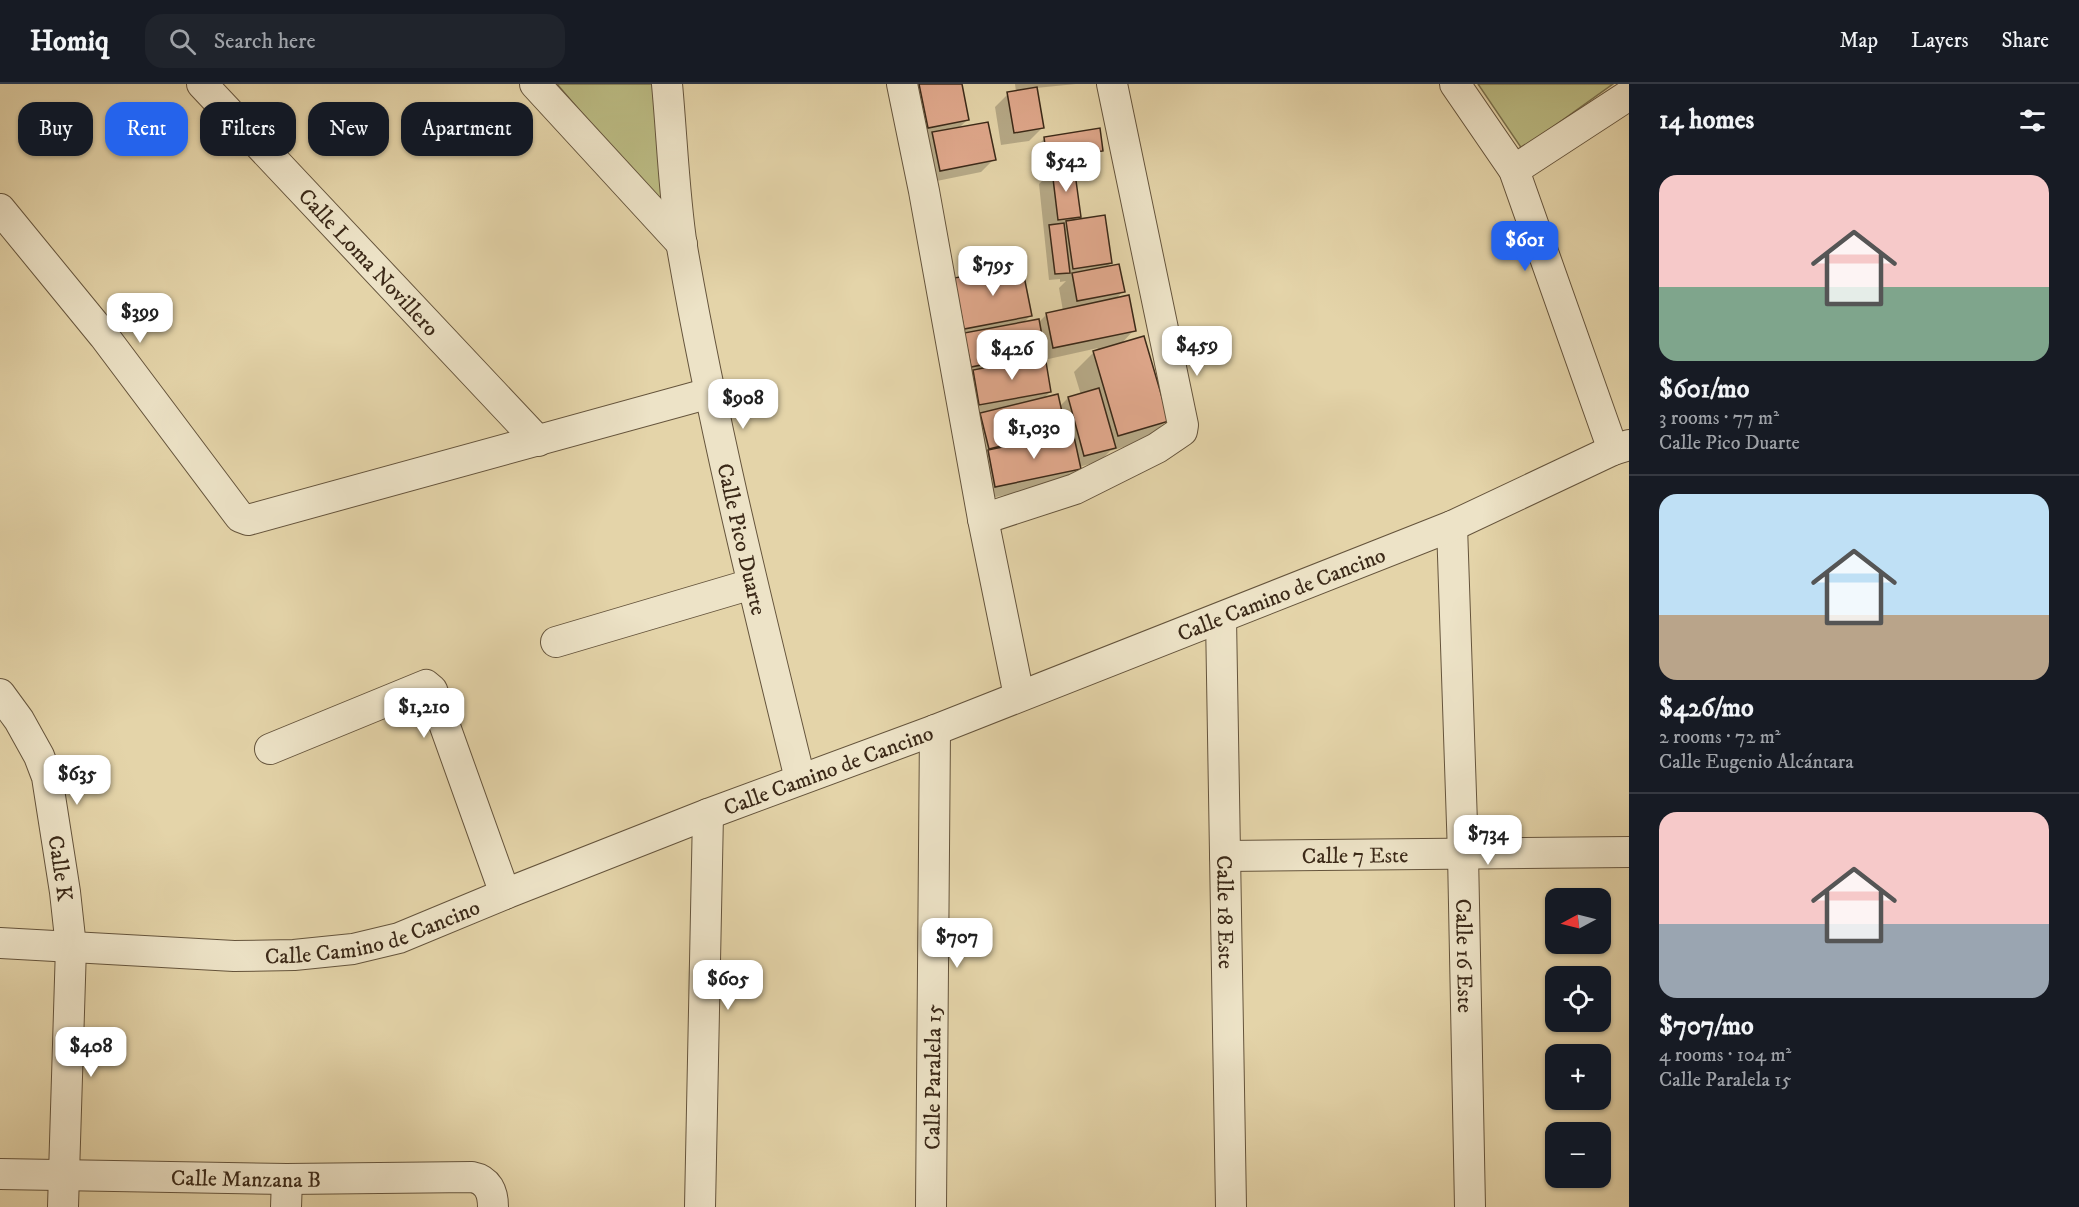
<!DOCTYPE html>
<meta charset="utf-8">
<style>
:root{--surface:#171b24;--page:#20242c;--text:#f1f3f6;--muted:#9ea1a6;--line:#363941;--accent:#2563eb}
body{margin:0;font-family:"IM FELL DW Pica",serif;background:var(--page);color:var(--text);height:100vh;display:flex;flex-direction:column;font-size:22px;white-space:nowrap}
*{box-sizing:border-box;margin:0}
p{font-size:20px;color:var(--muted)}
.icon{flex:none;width:33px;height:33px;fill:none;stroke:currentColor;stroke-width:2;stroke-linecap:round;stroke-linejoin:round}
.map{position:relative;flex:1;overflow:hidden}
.details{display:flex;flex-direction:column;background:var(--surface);width:450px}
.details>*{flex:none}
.guide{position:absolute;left:18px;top:18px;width:570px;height:54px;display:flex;gap:12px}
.needle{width:39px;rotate:263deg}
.controls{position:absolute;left:1545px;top:804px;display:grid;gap:12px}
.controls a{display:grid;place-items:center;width:66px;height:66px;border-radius:12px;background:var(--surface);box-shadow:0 2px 4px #0004;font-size:30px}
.price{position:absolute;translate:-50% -51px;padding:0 14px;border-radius:12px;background:#fff;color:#222;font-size:20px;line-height:39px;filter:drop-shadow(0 2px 3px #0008)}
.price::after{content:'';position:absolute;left:50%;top:36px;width:18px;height:14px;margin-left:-9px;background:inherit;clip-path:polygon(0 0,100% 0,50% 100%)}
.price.active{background:var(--accent);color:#fff}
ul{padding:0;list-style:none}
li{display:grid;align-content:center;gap:12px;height:318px;padding:0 30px}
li+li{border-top:2px solid var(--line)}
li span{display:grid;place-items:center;height:186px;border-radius:18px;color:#555}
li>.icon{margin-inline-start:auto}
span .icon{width:108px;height:108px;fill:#fffc;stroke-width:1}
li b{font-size:26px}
h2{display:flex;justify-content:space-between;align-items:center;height:72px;padding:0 30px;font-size:26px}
.tag{padding:0 21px;border-radius:18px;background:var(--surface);box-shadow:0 2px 4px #0004;font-size:21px;line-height:54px}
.tag.active{background:var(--accent);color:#fff}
header{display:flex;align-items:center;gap:36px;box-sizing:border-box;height:84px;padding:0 30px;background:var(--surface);border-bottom:2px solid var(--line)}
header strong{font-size:28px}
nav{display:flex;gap:33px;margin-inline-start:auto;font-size:21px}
.search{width:420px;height:54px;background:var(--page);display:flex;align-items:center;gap:15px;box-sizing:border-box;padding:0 21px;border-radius:18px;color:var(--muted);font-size:22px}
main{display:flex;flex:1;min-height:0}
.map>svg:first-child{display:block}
.green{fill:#bbbb83;stroke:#7b724e;stroke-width:1.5}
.shadow{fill:#0003;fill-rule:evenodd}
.building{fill:#e0a88c;stroke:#3b2918;stroke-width:1.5}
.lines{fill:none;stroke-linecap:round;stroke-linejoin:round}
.street-casing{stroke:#65543c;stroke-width:32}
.street{stroke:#ede3c7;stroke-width:30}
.labels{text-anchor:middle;stroke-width:6;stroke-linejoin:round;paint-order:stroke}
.street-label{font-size:22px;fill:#3b2918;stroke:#ede3c7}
</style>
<header>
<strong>Homiq</strong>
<div class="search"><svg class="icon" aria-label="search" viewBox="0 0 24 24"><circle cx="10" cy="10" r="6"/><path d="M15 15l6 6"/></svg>Search here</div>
<nav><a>Map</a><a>Layers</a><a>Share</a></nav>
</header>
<main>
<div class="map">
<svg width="1629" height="1123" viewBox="0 0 1629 1123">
<rect width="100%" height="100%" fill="#e4d4a9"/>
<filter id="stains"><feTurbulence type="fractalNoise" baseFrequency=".00333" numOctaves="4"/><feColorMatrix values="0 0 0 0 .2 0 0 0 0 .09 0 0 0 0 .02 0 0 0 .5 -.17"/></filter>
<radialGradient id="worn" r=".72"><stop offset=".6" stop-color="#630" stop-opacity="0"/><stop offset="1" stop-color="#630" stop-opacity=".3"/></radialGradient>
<g class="green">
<polygon points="557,0 659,0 673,136"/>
<polygon points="1478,0 1613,0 1522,65"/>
</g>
<g class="shadow">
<polygon points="906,0 961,0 968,35 958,45 994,75 981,88 927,99 920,63 929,54 915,57"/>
<polygon points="1015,0 1076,0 1036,4 1043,43 1029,57 1001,61 995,23 1008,10 1016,8"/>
<path d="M1044 55 1101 66 1088 80 1073 82 1079 132 1074 137 1111 179 1105 184 1123 207 1115 216 1134 246 1120 261 1167 336 1147 356 1110 367 1100 377 1079 383 1080 385 1066 398 982 416 968 344 981 331 966 334 941 209 1030 232 1022 240 1038 239 1047 230 1063 227 1059 204 1066 197 1060 198V195L1049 196 1039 100 1054 85 1034 88 1031 68ZM1098 264 1074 288 1081 311 1068 314 1059 323 1042 316 1050 308 1044 276Z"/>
</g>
<g class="building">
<polygon points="919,0 962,0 969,36 928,44"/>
<polygon points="1037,3 1044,44 1014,49 1007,8"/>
<polygon points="988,38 996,76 940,87 932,48"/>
<polygon points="1100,44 1103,67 1047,76 1044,53"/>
<polygon points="1074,82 1081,133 1058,136 1052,86"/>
<polygon points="1105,131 1112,179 1073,185 1066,137"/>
<polygon points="1064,139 1070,189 1055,190 1049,141"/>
<polygon points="1119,180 1125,208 1077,217 1072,189"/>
<polygon points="1022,182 1032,232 964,245 954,194"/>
<polygon points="1129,211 1136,247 1053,264 1046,229"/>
<polygon points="1039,235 1045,268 971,283 964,249"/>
<polygon points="1144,252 1169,337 1118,352 1093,267"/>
<polygon points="1045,272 1051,308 979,321 973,286"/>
<polygon points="1099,304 1116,364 1084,372 1068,313"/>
<polygon points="1058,310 1066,346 989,365 980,329"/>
<polygon points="1073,348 1081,385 995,403 988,366"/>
</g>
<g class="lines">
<g class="street-casing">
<g id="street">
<path id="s1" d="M202 0 538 357"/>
<polyline points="535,0 682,160"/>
<path id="s2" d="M667 0C672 53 674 111 682 163 713 342 757 519 800 695"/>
<polyline points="902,0 924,107 983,435 1019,612"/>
<polyline points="1455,0 1514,86 1613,366"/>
<polyline points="1514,86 1629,11"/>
<polyline points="0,125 104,252 240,433 248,436 710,309"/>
<polyline points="983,435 1075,405 1157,364 1182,347 1183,341 1112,0"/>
<path id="s3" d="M1452 442 1463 770 1470 1123"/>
<path id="s4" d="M1221 534 1231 1123"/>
<polyline points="556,558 752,500"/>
<path id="s5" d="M0 610 19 636 39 672 47 693 65 808 71 863 63 1123"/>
<polyline points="270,665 426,601 432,606 505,810"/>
<path id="s6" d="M1225 772 1629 768"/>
<path id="s7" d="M0 859 234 872 294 871 353 865 399 854 505 810 708 730 935 646 1452 442 1613 366 1629 361"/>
<path id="s8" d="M0 1090 287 1095 472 1093C488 1096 493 1108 493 1123"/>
<polyline points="286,1123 287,1095"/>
<polyline points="700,1123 708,730"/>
<path id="s9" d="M931 1123 935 646"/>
</g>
</g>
<use href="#street" class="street"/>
</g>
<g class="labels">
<g class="street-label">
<text dy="8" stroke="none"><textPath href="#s1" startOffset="244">Calle Loma Novillero</textPath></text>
<text dy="8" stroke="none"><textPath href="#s2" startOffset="462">Calle Pico Duarte</textPath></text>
<text dy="8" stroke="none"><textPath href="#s7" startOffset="1348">Calle Camino de Cancino</textPath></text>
<text dy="8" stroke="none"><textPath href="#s7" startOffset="862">Calle Camino de Cancino</textPath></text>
<text dy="8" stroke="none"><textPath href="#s6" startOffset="130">Calle 7 Este</textPath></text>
<text dy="8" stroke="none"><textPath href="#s5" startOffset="188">Calle K</textPath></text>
<text dy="8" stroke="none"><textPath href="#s4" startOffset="294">Calle 18 Este</textPath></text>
<text dy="8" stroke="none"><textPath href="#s7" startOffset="376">Calle Camino de Cancino</textPath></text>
<text dy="8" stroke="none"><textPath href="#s3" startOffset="430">Calle 16 Este</textPath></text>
<text dy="8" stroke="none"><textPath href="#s9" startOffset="130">Calle Paralela 15</textPath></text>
<text dy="8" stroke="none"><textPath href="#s8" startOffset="246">Calle Manzana B</textPath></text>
</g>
</g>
<rect width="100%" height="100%" filter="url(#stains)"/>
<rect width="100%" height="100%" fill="url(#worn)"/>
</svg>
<div class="controls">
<a><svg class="needle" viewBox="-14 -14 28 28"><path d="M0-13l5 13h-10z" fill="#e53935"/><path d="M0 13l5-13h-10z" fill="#9ea1a6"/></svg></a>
<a><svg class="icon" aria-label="locate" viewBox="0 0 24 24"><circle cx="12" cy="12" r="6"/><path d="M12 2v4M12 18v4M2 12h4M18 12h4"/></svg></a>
<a>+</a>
<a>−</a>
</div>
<b class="price" style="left:1066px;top:109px">$542</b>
<b class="price active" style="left:1525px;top:188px">$601</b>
<b class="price" style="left:993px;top:213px">$795</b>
<b class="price" style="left:140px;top:260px">$399</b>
<b class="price" style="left:1197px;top:293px">$459</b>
<b class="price" style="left:1012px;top:297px">$426</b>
<b class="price" style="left:743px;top:346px">$908</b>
<b class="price" style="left:1034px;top:376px">$1,030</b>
<b class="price" style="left:424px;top:655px">$1,210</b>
<b class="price" style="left:77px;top:722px">$635</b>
<b class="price" style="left:1488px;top:782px">$734</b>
<b class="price" style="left:957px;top:885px">$707</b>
<b class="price" style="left:728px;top:927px">$605</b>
<b class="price" style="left:91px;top:994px">$408</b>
<div class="guide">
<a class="tag">Buy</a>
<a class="tag active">Rent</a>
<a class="tag">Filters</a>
<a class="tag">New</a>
<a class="tag">Apartment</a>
</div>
</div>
<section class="details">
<h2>14 homes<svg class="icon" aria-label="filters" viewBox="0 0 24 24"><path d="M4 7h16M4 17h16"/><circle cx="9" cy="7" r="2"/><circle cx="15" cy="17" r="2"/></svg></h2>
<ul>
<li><span style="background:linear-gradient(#f6c9c9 60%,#7fa58c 0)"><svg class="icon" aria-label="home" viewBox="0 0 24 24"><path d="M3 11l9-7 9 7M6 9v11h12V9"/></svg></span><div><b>$601/mo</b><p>3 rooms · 77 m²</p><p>Calle Pico Duarte</p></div></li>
<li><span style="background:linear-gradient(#bfe0f5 65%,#b9a48a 0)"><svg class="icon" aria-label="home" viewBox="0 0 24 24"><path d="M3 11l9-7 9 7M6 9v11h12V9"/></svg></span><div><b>$426/mo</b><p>2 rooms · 72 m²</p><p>Calle Eugenio Alcántara</p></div></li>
<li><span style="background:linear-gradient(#f6c9c9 60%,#9aa5b1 0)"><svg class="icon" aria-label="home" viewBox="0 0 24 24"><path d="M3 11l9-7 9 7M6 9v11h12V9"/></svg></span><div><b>$707/mo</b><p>4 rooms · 104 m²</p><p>Calle Paralela 15</p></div></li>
</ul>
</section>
</main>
